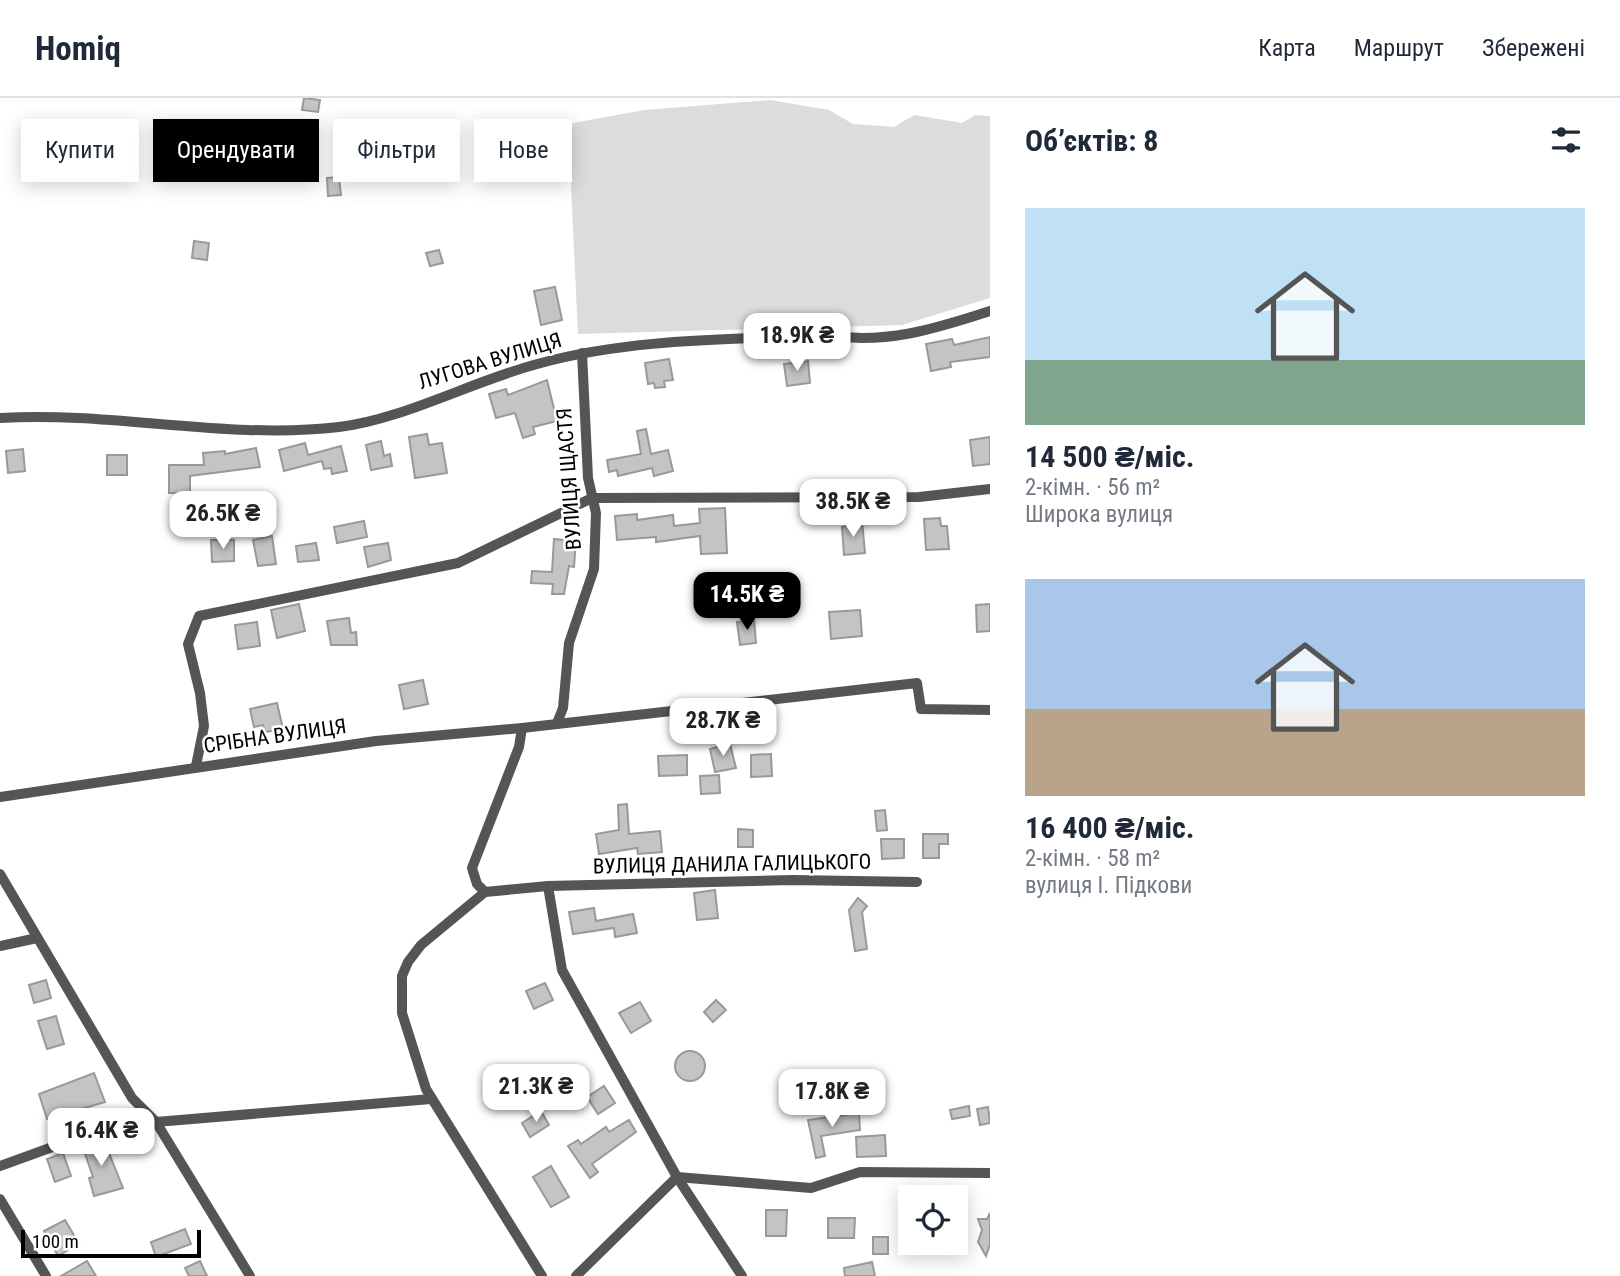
<!DOCTYPE html>
<html lang="uk">
<meta charset="utf-8">
<style>
:root{--surface:#fff;--page:#f6f6f7;--text:#1f2937;--muted:#747a83;--line:#e0e1e3;--accent:#000}
body{margin:0;font-family:"Roboto Condensed",sans-serif;background:var(--page);color:var(--text);height:100vh;display:flex;flex-direction:column;font-size:26px;white-space:nowrap}
*{box-sizing:border-box;margin:0}
p{font-size:23px;color:var(--muted)}
.icon{flex:none;width:38px;height:38px;fill:none;stroke:currentColor;stroke-width:2;stroke-linecap:round;stroke-linejoin:round}
.map{position:relative;flex:1;overflow:hidden}
.sheet{display:flex;flex-direction:column;background:var(--surface);width:630px}
.sheet>*{flex:none}
.hud{position:absolute;left:21px;top:21px;width:665px;height:63px;display:flex;gap:14px}
.fabs{position:absolute;left:898px;top:1087px;display:grid;gap:14px}
.fabs a{display:grid;place-items:center;width:70px;height:70px;border-radius:0px;background:var(--surface);box-shadow:0 4px 18px #0003;font-size:35px}
.scale{position:absolute;left:21px;bottom:18px;width:180px;box-sizing:border-box;padding-left:7px;border:4px solid #000;border-top:0;font-size:19px;line-height:24px;white-space:nowrap;color:#000;-webkit-text-stroke:5px #fff;paint-order:stroke}
.price{position:absolute;translate:-50% -60px;padding:0 16px;border-radius:14px;background:#fff;color:#222;font-size:23px;line-height:46px;filter:drop-shadow(0 2px 4px #0008)}
.price::after{content:'';position:absolute;left:50%;top:42px;width:21px;height:16px;margin-left:-10px;background:inherit;clip-path:polygon(0 0,100% 0,50% 100%)}
.price.selected{background:var(--accent);color:#fff}
ul{padding:0;list-style:none}
li{display:grid;align-content:center;gap:14px;height:371px;padding:0 35px}
li span{display:grid;place-items:center;height:217px;border-radius:0px;color:#555}
li>.icon{margin-inline-start:auto}
span .icon{width:126px;height:126px;fill:#fffc;stroke-width:1}
li b{font-size:30px}
h2{display:flex;justify-content:space-between;align-items:center;height:84px;padding:0 35px;font-size:30px}
.tag{padding:0 24px;border-radius:0px;background:var(--surface);box-shadow:0 4px 18px #0003;font-size:24px;line-height:63px}
.tag.selected{background:var(--accent);color:#fff}
header{display:flex;align-items:center;gap:42px;box-sizing:border-box;height:98px;padding:0 35px;background:var(--surface);border-bottom:2px solid var(--line)}
header strong{font-size:33px}
nav{display:flex;gap:38px;margin-inline-start:auto;font-size:24px}
main{display:flex;flex:1;min-height:0}
.map>svg:first-child{display:block}
.green{fill:#dcdcdc}
.building{fill:#c4c4c4;stroke:#999;stroke-width:2}
.lines{fill:none;stroke-linecap:round;stroke-linejoin:round}
.street{stroke:#555;stroke-width:10}
.labels{text-anchor:middle;stroke-width:5;stroke-linejoin:round;paint-order:stroke}
.street-label{font-size:21px;fill:#000;stroke:#fff}
</style>
<header>
<strong>Homiq</strong>
<nav><a>Карта</a><a>Маршрут</a><a>Збережені</a></nav>
</header>
<main>
<div class="map">
<svg width="990" height="1178" viewBox="0 0 990 1178">
<rect width="100%" height="100%" fill="#fff"/>
<polygon class="green" points="770,2 829,12 853,26 894,29 914,17 962,25 975,17 990,18 990,200 902,227 578,236 568,26 644,12"/>
<g class="building">
<polygon points="304,0 320,2 318,14 302,12"/>
<polygon points="339,79 341,97 328,98 327,80"/>
<polygon points="194,143 209,145 207,162 192,160"/>
<polygon points="439,152 443,165 430,168 426,155"/>
<polygon points="555,189 562,222 541,227 534,193"/>
<polygon points="990,239 990,259 950,264 951,269 931,273 926,246 952,241 954,247"/>
<polygon points="669,261 673,282 664,283 665,289 655,290 654,285 648,286 645,265"/>
<polygon points="808,263 810,285 787,288 784,266"/>
<polygon points="547,282 557,323 533,329 535,336 523,340 515,315 496,320 489,296 506,291 508,297"/>
<polygon points="646,331 651,356 668,352 673,373 654,378 652,370 618,378 617,372 609,374 607,362 641,356 637,333"/>
<polygon points="427,336 429,347 442,345 447,375 415,380 409,339"/>
<polygon points="990,339 990,366 973,368 970,342"/>
<polygon points="381,343 384,358 390,356 392,368 371,372 366,347"/>
<polygon points="305,345 308,357 341,348 347,373 332,376 331,370 324,371 322,363 284,373 279,352"/>
<polygon points="256,350 260,369 190,378 190,395 169,395 169,367 204,367 203,355 225,353 225,356"/>
<polygon points="23,351 25,373 8,375 6,353"/>
<rect x="107" y="357" width="20" height="20"/>
<polygon points="725,410 727,455 701,456 700,438 656,444 656,439 617,442 615,418 637,416 637,422 673,417 674,428 700,425 699,411"/>
<polygon points="255,414 258,435 243,437 240,416"/>
<polygon points="940,420 941,428 947,428 949,451 926,452 924,421"/>
<polygon points="364,423 367,439 337,445 334,429"/>
<polygon points="862,423 865,455 844,457 842,429"/>
<polygon points="272,438 276,466 258,468 253,442"/>
<polygon points="554,441 576,443 574,469 569,468 564,496 552,496 553,486 531,485 532,473 552,474"/>
<polygon points="211,442 234,442 234,463 212,464"/>
<polygon points="316,445 319,462 298,464 296,448"/>
<polygon points="388,445 391,462 368,469 364,449"/>
<polygon points="299,506 305,533 277,540 271,512"/>
<polygon points="990,506 990,533 977,534 976,507"/>
<polygon points="860,512 862,538 831,541 829,514"/>
<polygon points="349,520 351,535 356,534 357,547 331,547 327,523"/>
<polygon points="754,522 756,545 740,547 737,524"/>
<polygon points="257,524 260,548 238,551 235,527"/>
<polygon points="423,582 428,606 404,611 399,587"/>
<polygon points="277,605 283,631 265,634 263,627 254,629 250,611"/>
<polygon points="730,646 736,670 715,674 710,651"/>
<polygon points="771,656 772,678 751,679 751,657"/>
<polygon points="687,657 687,677 659,678 658,658"/>
<polygon points="719,677 720,695 701,696 700,678"/>
<polygon points="627,706 629,736 660,733 662,754 638,756 637,750 599,756 596,736 619,732 618,707"/>
<polygon points="885,712 887,732 877,733 875,713"/>
<polygon points="738,731 753,732 753,749 738,749"/>
<polygon points="923,736 948,736 948,746 939,746 939,760 923,760"/>
<polygon points="881,741 904,741 904,760 882,761"/>
<polygon points="715,792 718,820 697,822 694,795"/>
<polygon points="858,800 867,808 862,814 867,851 855,853 849,812"/>
<polygon points="594,810 596,823 633,816 637,835 615,839 614,830 573,836 569,814"/>
<polygon points="46,882 51,900 34,905 29,887"/>
<polygon points="545,885 553,902 534,911 526,893"/>
<polygon points="716,902 726,912 713,924 704,914"/>
<polygon points="640,904 651,923 631,935 619,915"/>
<polygon points="56,918 64,946 47,951 38,923"/>
<circle cx="690" cy="968" r="15"/>
<polygon points="94,975 105,1004 47,1021 39,996"/>
<polygon points="604,988 615,1005 598,1016 587,999"/>
<polygon points="882,993 884,1002 867,1005 866,996"/>
<polygon points="969,1008 970,1018 952,1021 950,1012"/>
<polygon points="988,1009 990,1025 980,1027 977,1011"/>
<polygon points="541,1013 549,1027 530,1039 522,1025"/>
<polygon points="859,1015 860,1032 821,1038 825,1058 816,1060 808,1022"/>
<polygon points="629,1022 636,1034 592,1066 598,1074 590,1080 568,1048 578,1042 581,1046 606,1029 609,1034"/>
<polygon points="885,1037 886,1058 857,1059 856,1039"/>
<polygon points="103,1040 123,1090 94,1098 89,1080 93,1079 82,1047"/>
<polygon points="63,1055 71,1078 55,1084 47,1061"/>
<polygon points="551,1068 569,1099 551,1109 533,1079"/>
<polygon points="766,1112 787,1112 786,1138 766,1138"/>
<polygon points="990,1115 990,1146 986,1158 978,1144 982,1132 978,1121 987,1121"/>
<polygon points="828,1120 855,1120 854,1140 828,1140"/>
<polygon points="65,1122 79,1146 58,1158 44,1133"/>
<polygon points="185,1131 191,1146 156,1159 151,1144"/>
<rect x="873" y="1139" width="15" height="17"/>
<polygon points="87,1163 96,1178 61,1178"/>
<polygon points="200,1163 207,1178 189,1178 185,1170"/>
<polygon points="872,1164 875,1178 845,1178 844,1170"/>
</g>
<g class="lines">
<g class="street">
<path d="M0 320C113 313 226 342 339 329 402 322 477 281 541 265 633 240 731 242 826 237 884 247 935 231 990 213"/>
<polyline points="557,625 563,610 569,545 594,471 596,415 588,380 582,255"/>
<polyline points="196,668 204,628 200,595 188,546 199,518 458,465 592,400 919,399 990,391"/>
<polyline points="0,699 376,643 522,630 917,585 921,611 990,612"/>
<polyline points="0,776 132,1000 156,1024 250,1178"/>
<polyline points="548,788 562,872 677,1079 742,1178"/>
<polyline points="485,794 477,786 472,770 519,649 522,630"/>
<polyline points="0,848 37,840"/>
<polyline points="0,1068 124,1023 156,1024 431,1001"/>
<polyline points="677,1079 811,1090 860,1074 990,1075"/>
<polyline points="0,1101 46,1178"/>
<polyline points="542,1178 426,991 402,915 402,878 408,864 421,847 485,794 548,788 792,782 917,784"/>
<polyline points="576,1178 677,1079"/>
</g>
</g>
<g class="labels">
<g class="street-label">
<text transform="translate(490 263) rotate(-17)" y="7">ЛУГОВА ВУЛИЦЯ</text>
<text transform="translate(569 381) rotate(-94)" y="7">ВУЛИЦЯ ЩАСТЯ</text>
<text transform="translate(275 638) rotate(-8)" y="7">СРІБНА ВУЛИЦЯ</text>
<text transform="translate(732 766) rotate(-1)" y="7">ВУЛИЦЯ ДАНИЛА ГАЛИЦЬКОГО</text>
</g>
</g>
</svg>
<div class="fabs">
<a><svg class="icon" aria-label="locate" viewBox="0 0 24 24"><circle cx="12" cy="12" r="6"/><path d="M12 2v4M12 18v4M2 12h4M18 12h4"/></svg></a>
</div>
<div class="scale">100 m</div>
<b class="price" style="left:797px;top:275px">18.9K ₴</b>
<b class="price" style="left:853px;top:441px">38.5K ₴</b>
<b class="price" style="left:223px;top:453px">26.5K ₴</b>
<b class="price selected" style="left:747px;top:534px">14.5K ₴</b>
<b class="price" style="left:723px;top:660px">28.7K ₴</b>
<b class="price" style="left:536px;top:1026px">21.3K ₴</b>
<b class="price" style="left:832px;top:1031px">17.8K ₴</b>
<b class="price" style="left:101px;top:1070px">16.4K ₴</b>
<div class="hud">
<a class="tag">Купити</a>
<a class="tag selected">Орендувати</a>
<a class="tag">Фільтри</a>
<a class="tag">Нове</a>
</div>
</div>
<section class="sheet">
<h2>Об’єктів: 8<svg class="icon" aria-label="filters" viewBox="0 0 24 24"><path d="M4 7h16M4 17h16"/><circle cx="9" cy="7" r="2"/><circle cx="15" cy="17" r="2"/></svg></h2>
<ul>
<li><span style="background:linear-gradient(#bfe0f5 70%,#7fa58c 0)"><svg class="icon" aria-label="home" viewBox="0 0 24 24"><path d="M3 11l9-7 9 7M6 9v11h12V9"/></svg></span><div><b>14 500 ₴/міс.</b><p>2-кімн. · 56 m²</p><p>Широка вулиця</p></div></li>
<li><span style="background:linear-gradient(#a9c7e8 60%,#b9a48a 0)"><svg class="icon" aria-label="home" viewBox="0 0 24 24"><path d="M3 11l9-7 9 7M6 9v11h12V9"/></svg></span><div><b>16 400 ₴/міс.</b><p>2-кімн. · 58 m²</p><p>вулиця І. Підкови</p></div></li>
</ul>
</section>
</main>
